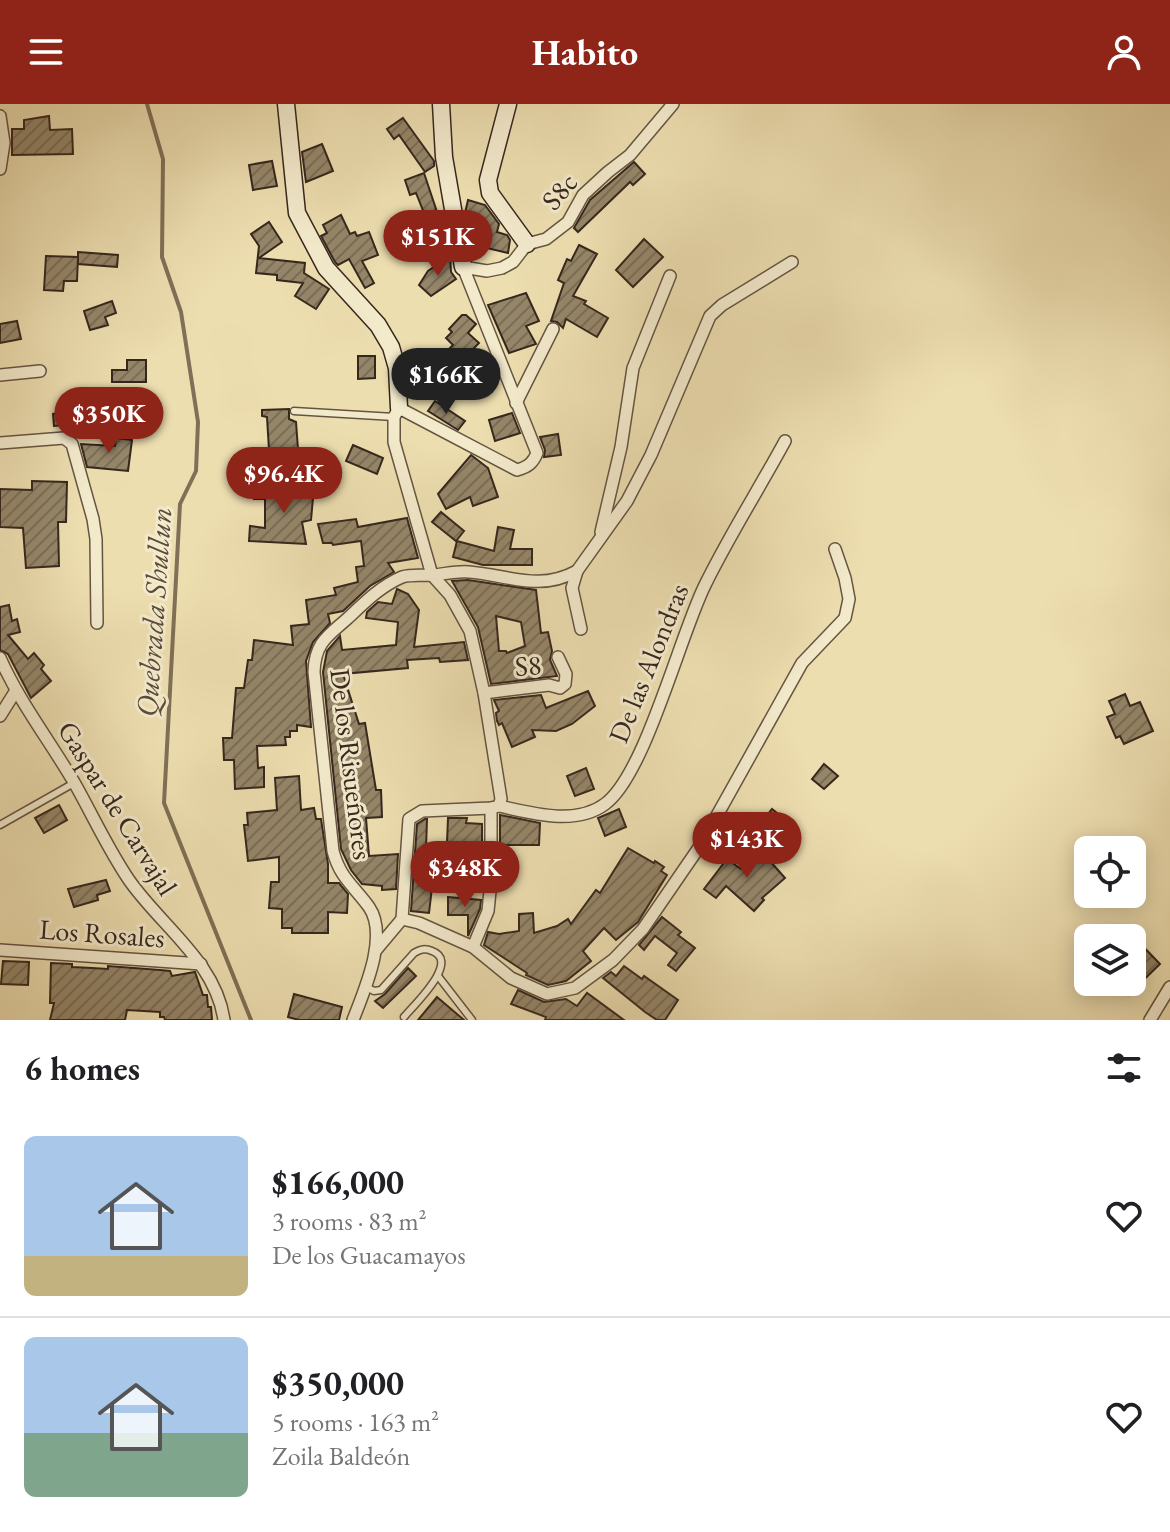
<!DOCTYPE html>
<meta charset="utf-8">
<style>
:root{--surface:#fff;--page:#f2f2f2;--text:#202124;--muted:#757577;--line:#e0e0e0;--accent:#8f2418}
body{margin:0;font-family:"EB Garamond",serif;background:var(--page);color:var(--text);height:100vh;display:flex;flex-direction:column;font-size:30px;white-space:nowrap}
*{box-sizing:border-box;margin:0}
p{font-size:26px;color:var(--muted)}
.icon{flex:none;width:44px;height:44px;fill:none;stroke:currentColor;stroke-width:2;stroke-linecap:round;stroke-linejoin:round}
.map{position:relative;height:916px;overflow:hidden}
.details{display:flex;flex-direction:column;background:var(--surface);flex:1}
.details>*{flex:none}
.controls{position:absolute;left:1074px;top:732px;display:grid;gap:16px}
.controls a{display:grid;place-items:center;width:72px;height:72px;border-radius:12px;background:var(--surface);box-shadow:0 4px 20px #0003;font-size:40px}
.price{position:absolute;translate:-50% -68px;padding:0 18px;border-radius:28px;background:var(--accent);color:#fff;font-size:26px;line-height:52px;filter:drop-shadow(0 2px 4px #0008)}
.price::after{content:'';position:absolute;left:50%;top:48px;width:24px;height:18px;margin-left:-12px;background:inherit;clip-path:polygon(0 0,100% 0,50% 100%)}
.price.current{background:#222;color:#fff}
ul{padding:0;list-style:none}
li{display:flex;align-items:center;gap:24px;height:200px;padding:0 24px}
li+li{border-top:2px solid var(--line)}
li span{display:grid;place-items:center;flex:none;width:224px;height:160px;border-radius:12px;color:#555}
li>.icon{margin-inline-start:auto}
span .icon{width:96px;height:96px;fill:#fffc;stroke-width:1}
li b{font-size:34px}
h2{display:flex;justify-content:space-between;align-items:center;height:96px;padding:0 24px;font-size:34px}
header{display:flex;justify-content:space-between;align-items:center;height:104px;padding:0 24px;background:var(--accent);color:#fff;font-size:36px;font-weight:700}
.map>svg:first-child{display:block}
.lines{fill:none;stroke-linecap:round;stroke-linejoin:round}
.stream{stroke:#7f7057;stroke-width:4}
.building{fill:url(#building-hatch);stroke:#36271d;stroke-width:2;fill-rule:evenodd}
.lane-casing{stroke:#645542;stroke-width:9}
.street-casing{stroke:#645542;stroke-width:14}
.secondary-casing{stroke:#36271d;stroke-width:19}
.lane{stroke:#f3eacc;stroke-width:6}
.street{stroke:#f3eacc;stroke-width:11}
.secondary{stroke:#f3eacc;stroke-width:16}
.labels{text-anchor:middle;stroke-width:6;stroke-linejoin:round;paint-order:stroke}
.street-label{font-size:28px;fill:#36271d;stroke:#f3eacc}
.water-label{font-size:30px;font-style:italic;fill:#5a4b3a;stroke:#f3eacc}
</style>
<header><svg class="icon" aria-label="menu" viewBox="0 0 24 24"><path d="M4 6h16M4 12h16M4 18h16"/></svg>Habito<svg class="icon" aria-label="person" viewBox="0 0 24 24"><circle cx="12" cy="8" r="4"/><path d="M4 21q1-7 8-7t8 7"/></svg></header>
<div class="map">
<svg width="1170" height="916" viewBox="0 0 1170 916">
<defs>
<pattern id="building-hatch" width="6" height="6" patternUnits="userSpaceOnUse" patternTransform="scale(2)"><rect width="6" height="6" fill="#958669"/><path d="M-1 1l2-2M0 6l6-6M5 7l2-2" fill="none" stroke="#7a6e56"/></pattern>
</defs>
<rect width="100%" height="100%" fill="#eddeb0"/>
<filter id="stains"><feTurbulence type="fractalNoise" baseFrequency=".0025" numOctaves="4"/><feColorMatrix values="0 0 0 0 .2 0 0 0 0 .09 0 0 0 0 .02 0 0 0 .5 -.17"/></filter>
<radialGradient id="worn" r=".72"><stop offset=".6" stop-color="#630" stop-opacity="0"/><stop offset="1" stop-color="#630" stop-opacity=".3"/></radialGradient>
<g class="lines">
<polyline class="stream" points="147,0 163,55 162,153 181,208 198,318 196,367 180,400 164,699 251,916"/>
</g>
<g class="building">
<polygon points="49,12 50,26 72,25 73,50 12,51 12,25 24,25 24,16"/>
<polygon points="403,14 434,57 434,62 425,68 399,31 394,35 387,25"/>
<polygon points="322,40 333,67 306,78 302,48"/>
<polygon points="272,57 277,82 253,86 249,61"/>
<polygon points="634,58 645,70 633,81 630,78 578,128 574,124 590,96"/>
<polygon points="424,69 441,120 430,124 416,89 410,91 405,76"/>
<polygon points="468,96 485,101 499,120 497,128 507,131 510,136 508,149 487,144 472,153 465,109"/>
<polygon points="341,111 350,130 355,128 357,132 369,128 378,151 362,157 374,179 365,184 349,155 338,161 335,158 321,132 327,129 323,121"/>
<polygon points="269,118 282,138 259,154 305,159 304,169 329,185 316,205 295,192 303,179 277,176 277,171 256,169 259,142 251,130"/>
<polygon points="644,135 663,153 633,183 616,166"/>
<polygon points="579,141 597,150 573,192 586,197 584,200 608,214 597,233 566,215 563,224 557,218 551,217 564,179 558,176 567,155 571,157"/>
<polygon points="78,148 118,151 117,163 78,160"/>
<polygon points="46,152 78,153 77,177 64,177 63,187 44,186"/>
<polygon points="450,152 451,168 456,175 431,192 419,181 428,167"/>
<polygon points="526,189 539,217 526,222 536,240 509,249 488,201"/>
<polygon points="112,197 116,209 105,213 108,221 90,226 84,207"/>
<polygon points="462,211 466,211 476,220 468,229 479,239 472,246 479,255 467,266 448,246 453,241 446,234 452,228 449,225"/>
<polygon points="17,217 21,235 0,239 0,220"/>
<polygon points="358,252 375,252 375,274 358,275"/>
<polygon points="127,256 146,256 146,278 112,278 112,266 127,266"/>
<polygon points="110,291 112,317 54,322 53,310 87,306 86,292"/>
<polygon points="435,297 465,317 458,326 428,307"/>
<polygon points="289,305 289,315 296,318 298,345 269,346 267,313 262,312 262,306"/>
<polygon points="512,309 520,329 495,337 489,316"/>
<polygon points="558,330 561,351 544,353 545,346 540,333"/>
<polygon points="116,334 132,336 128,367 87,363 81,340 115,342"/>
<polygon points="353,341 383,354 377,370 346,357"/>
<polygon points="471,351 488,364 498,393 473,402 470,393 446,405 438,390"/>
<polygon points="32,377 67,378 66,418 58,418 59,462 26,464 23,424 0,423 0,385 32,386"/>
<polygon points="303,382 314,383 311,416 302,418 306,440 249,437 250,422 265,424 265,395 254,395 254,385 303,386"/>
<polygon points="441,408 464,427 456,437 432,418"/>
<polygon points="407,414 418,454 388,459 394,468 370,482 343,507 328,510 330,519 313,538 306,557 311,623 297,621 297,627 290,627 290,633 285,633 286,641 257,642 258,664 264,663 264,683 235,685 234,656 224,656 223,634 232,634 236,584 244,584 248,556 252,556 254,536 293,541 291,522 309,520 306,496 336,491 334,484 358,478 356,463 364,462 361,437 333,441 332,439 323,439 318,420 356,415 358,423"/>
<polygon points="498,423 514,426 510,445 532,445 532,461 483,461 453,453 457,437 494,447"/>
<path d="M468 476 536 486 541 529 548 528 552 547 550 556 557 572 491 580 478 523 452 477ZM496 512 521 518 525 542 507 549 506 547H499Z"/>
<polygon points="397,485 408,490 419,506 414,543 464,538 468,556 440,558 439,554 407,556 408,564 343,570 359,620 365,619 376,686 381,686 382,713 366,714 369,752 398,750 396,785 382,786 382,782 362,780 351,766 341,745 323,568 327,547 340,532 342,546 396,541 398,518 366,514 367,508 378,498 392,500"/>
<polygon points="9,501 12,517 17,515 20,528 8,531 28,555 34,549 44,561 41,565 51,577 31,594 8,550 0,546 0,503"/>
<polygon points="588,587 595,602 572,620 556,627 532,626 535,633 512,643 502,619 499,621 497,617 496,609 499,607 494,596 541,591 546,604"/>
<polygon points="1125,590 1130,602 1140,598 1153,627 1124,640 1120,632 1116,634 1107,613 1115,610 1109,597"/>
<polygon points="824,660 838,672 824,685 812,675"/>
<polygon points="586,664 594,685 575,692 567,672"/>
<polygon points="299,672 301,706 314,704 316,715 321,715 328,760 328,779 339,779 348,790 347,809 328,808 328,829 292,829 292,824 282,824 282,805 269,804 271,778 279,778 279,753 248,757 244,721 248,721 247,709 277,706 275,674"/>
<polygon points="59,701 67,716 44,729 35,714"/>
<polygon points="619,705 626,723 605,732 598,714"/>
<polygon points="772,705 787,717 774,735 758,723"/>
<polygon points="500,711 540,719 539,741 500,741"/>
<polygon points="448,714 467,714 466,719 482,720 482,757 461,757 461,739 447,739"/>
<polygon points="425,715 427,715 425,775 433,775 429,809 411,807 417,720"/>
<polygon points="628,744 654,759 655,757 664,763 661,767 667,771 638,818 616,836 604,824 583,847 591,857 566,877 548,881 526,871 527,869 484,841 488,828 499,830 519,827 519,810 533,809 534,829 557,822 568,815 571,820 596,786 600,789"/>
<polygon points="761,747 785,774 762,794 764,796 754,807 726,782 716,794 704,785 727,755 741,765"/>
<polygon points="106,776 110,787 97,791 98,796 74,803 68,785"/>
<polygon points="448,793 481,796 480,805 468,832 468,811 448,811"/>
<polygon points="662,813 681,828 678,831 695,844 676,867 668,861 677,849 655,832 644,846 639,841"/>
<polygon points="1132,831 1160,860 1128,891 1115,878 1132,878"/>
<polygon points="3,857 29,858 28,881 1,880"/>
<polygon points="51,859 72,860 72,863 92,864 108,865 108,862 160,866 170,867 172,872 195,868 203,891 207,891 208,903 211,903 212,916 165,916 164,913 160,913 160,908 127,906 125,916 50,916 54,899 50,899"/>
<polygon points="624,862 642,875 644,872 678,896 665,916 657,916 645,908 603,874 611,868 616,872"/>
<polygon points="408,864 416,872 383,904 375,897 385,890"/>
<polygon points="518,886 544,898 566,895 577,902 587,889 624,916 545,916 546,913 511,900"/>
<polygon points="294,890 342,903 339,916 299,916 288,913"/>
<polygon points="437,893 464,916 418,916"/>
</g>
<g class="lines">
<g class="lane-casing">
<g id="lane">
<polyline points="294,307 394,313"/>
<polyline points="0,721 74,679"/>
<polyline points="438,872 472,916"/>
<path d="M366 883 374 887 381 886 414 849C421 845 425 844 432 847 461 857 414 901 404 913"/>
</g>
</g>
<g class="street-casing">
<g id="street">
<polyline points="0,12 4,39 0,65"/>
<polyline points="463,163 487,167 502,164 513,158 527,140 546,135 568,118 583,91 608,68 630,51 673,0"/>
<polyline points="0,271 40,267"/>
<polyline points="516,299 553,225"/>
<polyline points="0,339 64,334 72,340 93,415 96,435 97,519"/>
<polyline points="601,428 621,343 633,264 670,172"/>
<polyline points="577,467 572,484 581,525"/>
<path d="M0 554C20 599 50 637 75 680 93 712 108 745 129 776 161 822 216 858 224 916"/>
<polyline points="484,589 549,581 560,584 565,580 566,570 558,553"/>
<polyline points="0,612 15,588"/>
<path d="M499 702C531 709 576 722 605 700 645 671 680 531 705 481 729 432 759 385 785 337"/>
<polyline points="402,815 419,819 473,843 511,874 547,890 575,884 613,856 643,825 700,742 802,559 845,514 849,495 845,474 835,445"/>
<polyline points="473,843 488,807 491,777 491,704"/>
<polyline points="0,846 201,860"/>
<path d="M376 846 402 815 409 715 422 707 491 704 499 702 501 695 484 589 470 527 450 491 432 471 394 338V313L399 304 517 366C528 363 533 359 537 349L463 163"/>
<path d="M353 916C364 887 389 832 369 803 354 782 340 774 333 747L314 568C315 538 328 532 348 514 365 498 381 482 402 473 412 470 422 472 433 471 445 470 456 467 469 468 508 471 539 488 577 467L627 397 651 351 710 212 722 201 792 158"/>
<polyline points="1150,916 1170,883"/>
</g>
</g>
<g class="secondary-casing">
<g id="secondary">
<polyline points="286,0 297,109 326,164 378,221 391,243 397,264 399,304"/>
<polyline points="441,0 444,53 463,163"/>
<polyline points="508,0 488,76 490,89 527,140"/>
</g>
</g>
<use href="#lane" class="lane"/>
<use href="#street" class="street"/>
<use href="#secondary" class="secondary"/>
</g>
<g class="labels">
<g class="street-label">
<text transform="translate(559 87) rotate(-50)" y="10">S8c</text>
<text transform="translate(648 559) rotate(-68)" y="10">De las Alondras</text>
<text transform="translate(528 561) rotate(-4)" y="10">S8</text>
<text transform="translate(352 660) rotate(83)" y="10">De los Risueñores</text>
<text transform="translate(118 704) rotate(58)" y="10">Gaspar de Carvajal</text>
<text transform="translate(102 829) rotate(4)" y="10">Los Rosales</text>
</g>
<g class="water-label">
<text transform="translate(154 508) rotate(-86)" y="10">Quebrada Shullun</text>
</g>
</g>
<rect width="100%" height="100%" filter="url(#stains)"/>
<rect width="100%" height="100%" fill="url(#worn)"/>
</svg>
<div class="controls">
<a><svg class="icon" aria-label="locate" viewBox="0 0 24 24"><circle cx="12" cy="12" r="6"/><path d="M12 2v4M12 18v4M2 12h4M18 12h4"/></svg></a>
<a><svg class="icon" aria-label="layers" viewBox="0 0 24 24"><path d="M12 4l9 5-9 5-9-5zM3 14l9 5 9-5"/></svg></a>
</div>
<b class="price" style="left:438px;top:174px">$151K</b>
<b class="price current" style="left:446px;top:312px">$166K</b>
<b class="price" style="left:109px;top:351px">$350K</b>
<b class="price" style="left:284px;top:411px">$96.4K</b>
<b class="price" style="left:747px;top:776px">$143K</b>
<b class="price" style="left:465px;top:805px">$348K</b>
</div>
<section class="details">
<h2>6 homes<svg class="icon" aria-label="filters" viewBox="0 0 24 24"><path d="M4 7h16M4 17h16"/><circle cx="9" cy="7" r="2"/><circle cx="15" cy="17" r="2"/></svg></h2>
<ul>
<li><span style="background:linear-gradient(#a9c7e8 75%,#c2b280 0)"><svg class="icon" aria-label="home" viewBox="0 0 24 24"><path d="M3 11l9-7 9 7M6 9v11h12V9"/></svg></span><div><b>$166,000</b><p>3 rooms · 83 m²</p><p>De los Guacamayos</p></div><svg class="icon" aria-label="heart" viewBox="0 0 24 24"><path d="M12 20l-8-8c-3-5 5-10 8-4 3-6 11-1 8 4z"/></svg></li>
<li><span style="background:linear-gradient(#a9c7e8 60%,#7fa58c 0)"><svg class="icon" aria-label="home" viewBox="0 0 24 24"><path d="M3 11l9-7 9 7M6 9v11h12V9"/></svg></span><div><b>$350,000</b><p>5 rooms · 163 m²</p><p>Zoila Baldeón</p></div><svg class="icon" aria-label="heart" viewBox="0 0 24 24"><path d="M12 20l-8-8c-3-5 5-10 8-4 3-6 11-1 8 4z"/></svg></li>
</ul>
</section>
